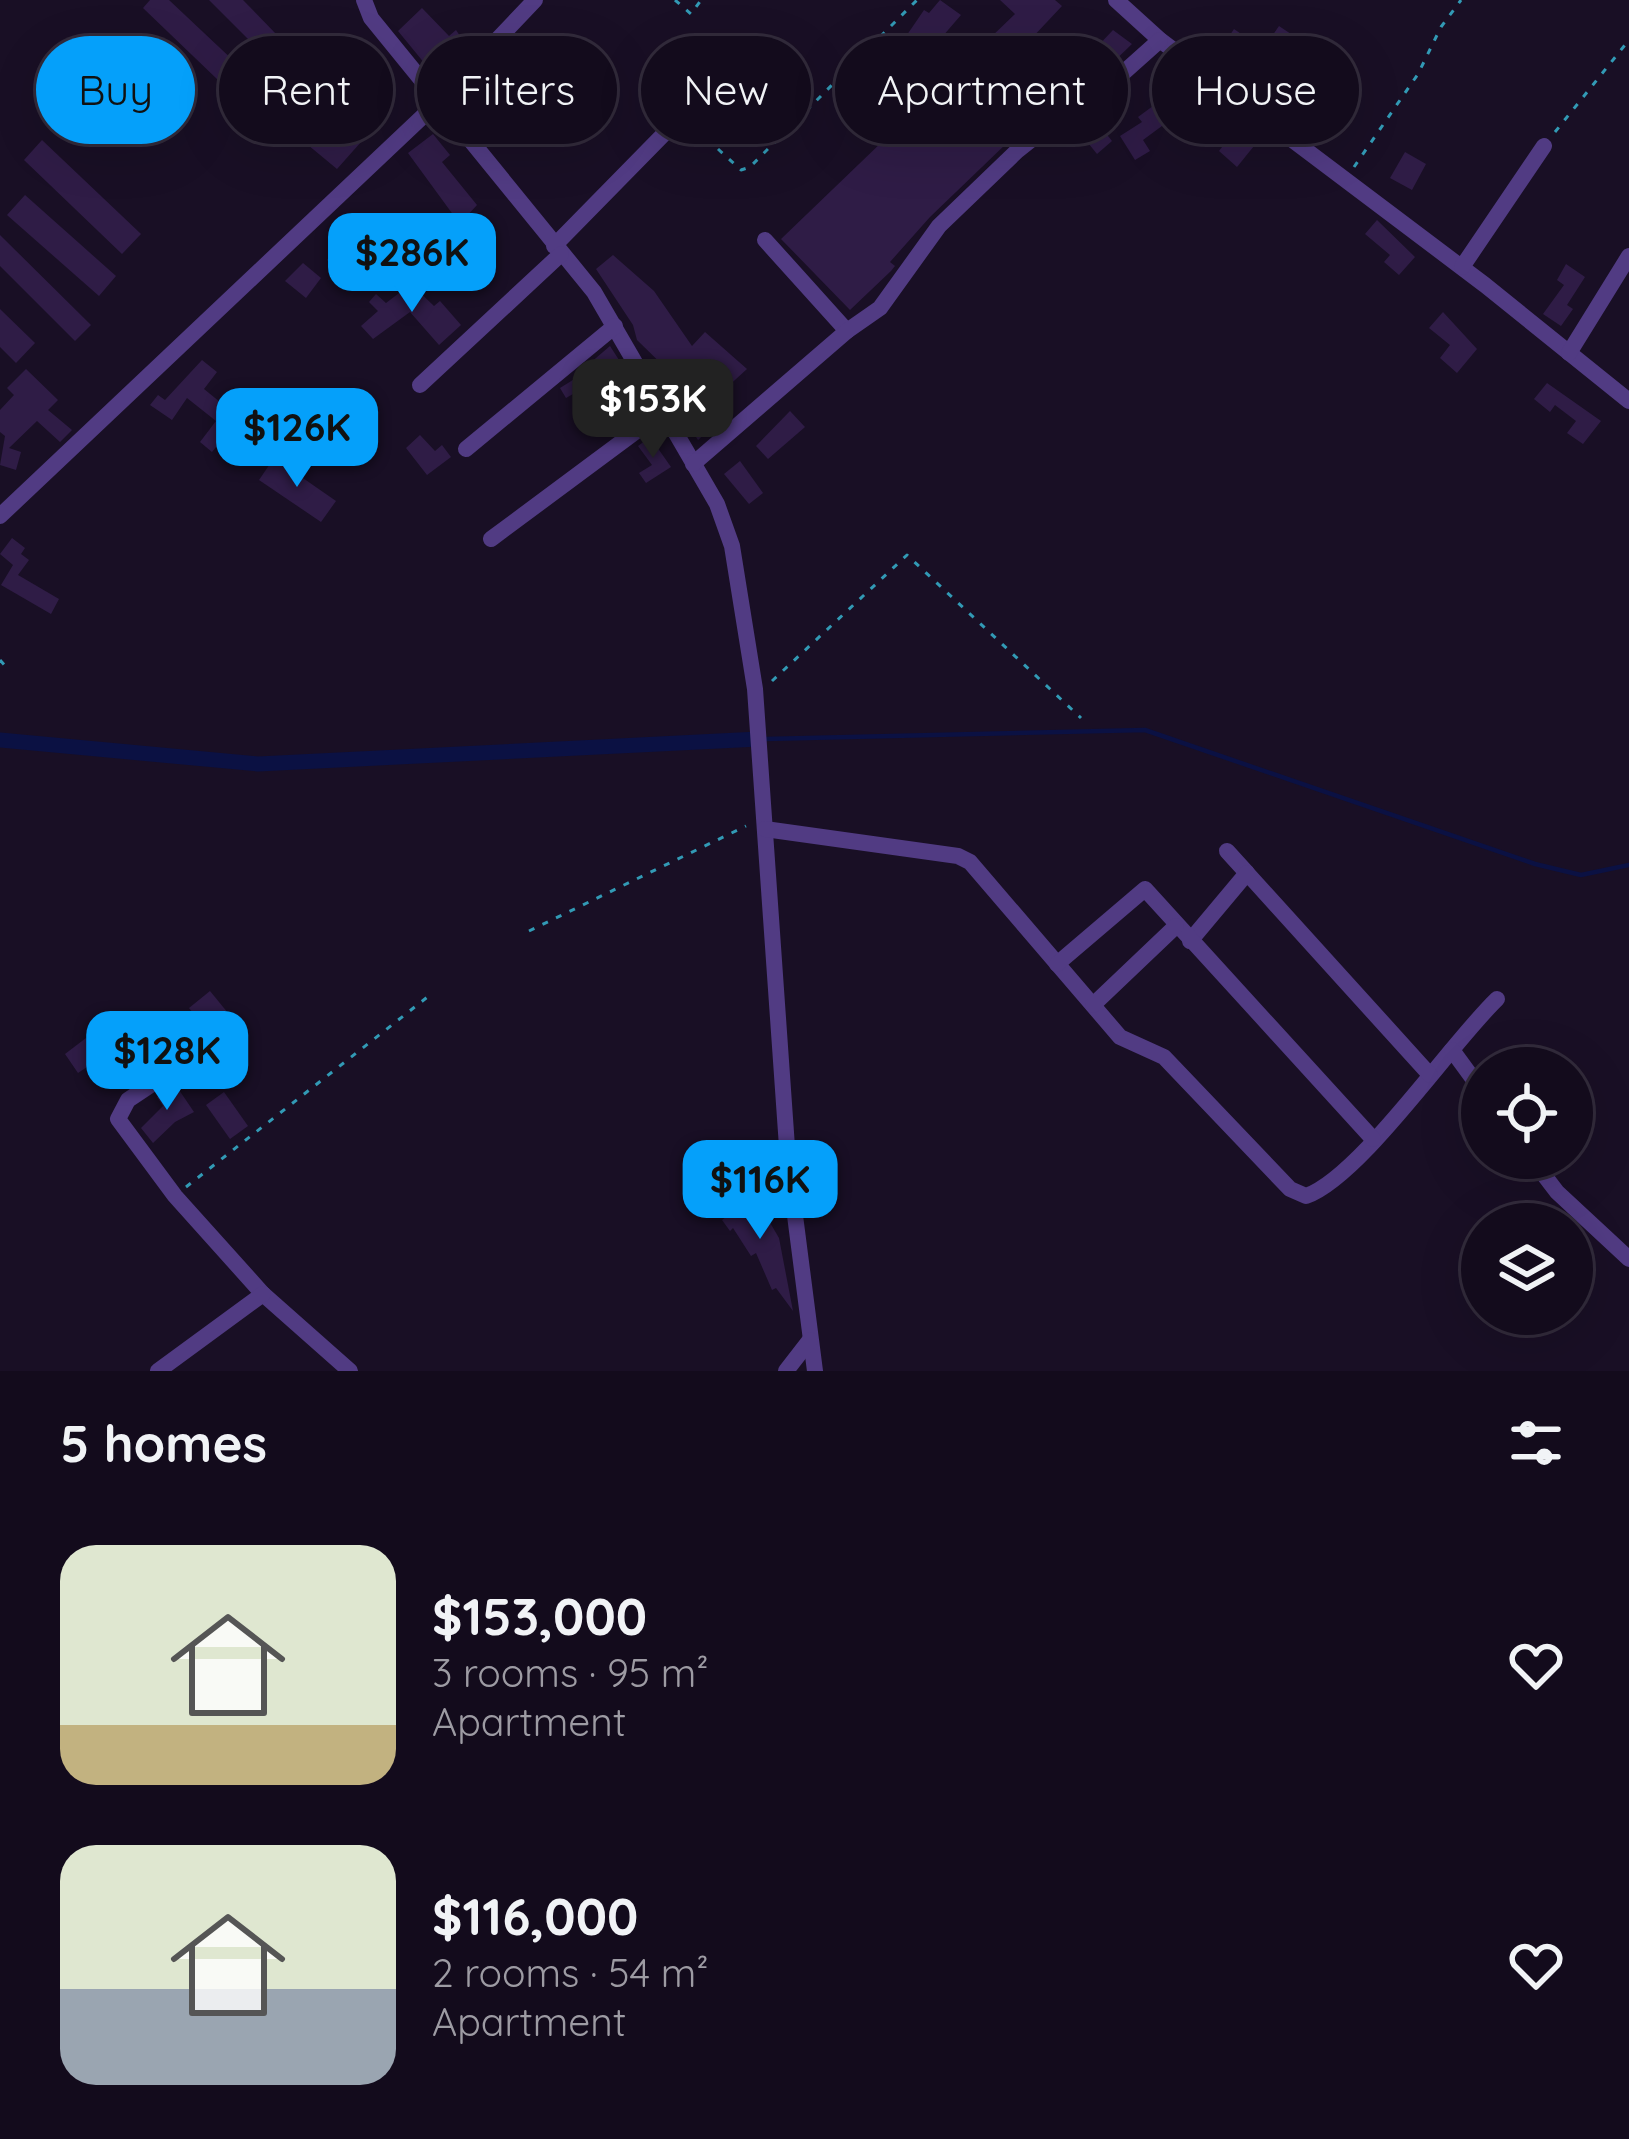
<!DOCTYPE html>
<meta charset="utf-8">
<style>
:root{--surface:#130b1c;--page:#1c1425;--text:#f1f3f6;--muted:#9d9ba3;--line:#322b3b;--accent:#05a0fa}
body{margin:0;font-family:Quicksand,sans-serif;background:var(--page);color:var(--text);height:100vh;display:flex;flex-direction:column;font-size:45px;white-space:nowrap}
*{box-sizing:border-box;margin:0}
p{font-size:39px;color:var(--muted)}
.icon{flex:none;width:66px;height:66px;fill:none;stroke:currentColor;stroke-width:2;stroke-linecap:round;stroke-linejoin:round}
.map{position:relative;height:1371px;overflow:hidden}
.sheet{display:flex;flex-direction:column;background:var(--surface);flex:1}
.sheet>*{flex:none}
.guide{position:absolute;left:36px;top:36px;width:1557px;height:108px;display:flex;gap:24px}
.fabs{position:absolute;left:1461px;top:1047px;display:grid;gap:24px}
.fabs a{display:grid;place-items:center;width:132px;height:132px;border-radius:50%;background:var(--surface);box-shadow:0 12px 48px #0002,0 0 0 3px var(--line);font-size:60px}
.price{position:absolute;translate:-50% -102px;padding:0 27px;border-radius:24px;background:var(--accent);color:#111;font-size:39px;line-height:78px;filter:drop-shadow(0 3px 6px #0008)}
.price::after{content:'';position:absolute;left:50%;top:72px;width:36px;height:27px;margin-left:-18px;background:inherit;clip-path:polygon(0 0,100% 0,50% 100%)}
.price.on{background:#222;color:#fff}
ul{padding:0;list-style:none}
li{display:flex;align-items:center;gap:36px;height:300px;padding:0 60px}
li span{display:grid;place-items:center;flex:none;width:336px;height:240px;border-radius:36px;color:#555}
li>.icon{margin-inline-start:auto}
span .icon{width:144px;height:144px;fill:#fffc;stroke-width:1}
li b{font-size:51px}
h2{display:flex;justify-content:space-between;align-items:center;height:144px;padding:0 60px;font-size:51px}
.tag{padding:0 42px;border-radius:54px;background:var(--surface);box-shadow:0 12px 48px #0002,0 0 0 3px var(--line);font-size:42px;line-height:108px}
.tag.on{background:var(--accent);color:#111}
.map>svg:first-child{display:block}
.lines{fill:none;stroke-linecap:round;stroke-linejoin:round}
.stream{stroke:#0b1143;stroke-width:4.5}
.canal{stroke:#0b1143;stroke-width:15}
.building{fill:#2f1c46}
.path{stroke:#329ab5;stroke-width:3;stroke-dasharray:6 9;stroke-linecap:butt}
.minor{stroke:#513b83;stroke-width:16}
</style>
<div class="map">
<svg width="1629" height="1371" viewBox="0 0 1629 1371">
<rect width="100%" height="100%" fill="#190f25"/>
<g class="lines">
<polyline class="stream" points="765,739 1145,730 1535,864 1581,875 1629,865"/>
<polyline class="canal" points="0,740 258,764 759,739"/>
</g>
<g class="building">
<polygon points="150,0 169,0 237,64 218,80 143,8"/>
<polygon points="209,0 243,0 278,36 257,48"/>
<polygon points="940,0 961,15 917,66 896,51 924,10 929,13"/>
<polygon points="1000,0 1055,0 1062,6 1031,39 1073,83 1100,58 1093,51 1113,30 1132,44 1078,96 1053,106 1008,142 930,217 890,262 895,266 891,271 850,310 781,239 1015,14"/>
<polygon points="422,8 449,36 456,30 468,48 441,70 446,76 439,81 398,31"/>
<polygon points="1279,26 1297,38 1268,81 1218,53 1234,29 1263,49"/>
<polygon points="1337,78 1347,84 1333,103 1344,110 1325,139 1306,125"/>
<polygon points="315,105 361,142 337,169 308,145 320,130 305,118"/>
<polygon points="1153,106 1166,123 1143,140 1150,151 1135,160 1120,136 1142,122 1138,117"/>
<polygon points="1093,117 1112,141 1097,154 1076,128"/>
<polygon points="1235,130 1254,146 1237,167 1219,151"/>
<polygon points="433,134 450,155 442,162 477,205 466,217 473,224 465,231 408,153"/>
<polygon points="42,140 141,234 122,254 24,160"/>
<polygon points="1405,152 1426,164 1412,190 1390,178"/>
<polygon points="25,195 116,276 99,296 7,215"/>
<polygon points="1377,220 1415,257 1399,275 1384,262 1390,255 1365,234"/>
<polygon points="341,223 360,243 345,258 357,269 350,278 327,260 342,243 331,232"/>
<polygon points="0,235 91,325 75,341 0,266"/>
<polygon points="613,255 654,291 692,346 705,332 747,369 724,390 730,398 720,406 711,394 690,409 709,430 698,440 666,390 679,381 637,340 633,325 596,269"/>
<polygon points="303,263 321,278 306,298 285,281"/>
<polygon points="1566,264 1585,277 1567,305 1573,309 1561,326 1543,314 1564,285 1557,280"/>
<polygon points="411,284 434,306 440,301 461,325 439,345 410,312 373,339 361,326 378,311 369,302 376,294 386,303"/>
<polygon points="0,309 35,343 16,363 0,347"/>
<polygon points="1443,312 1477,349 1457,373 1440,358 1450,345 1429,328"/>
<polygon points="610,346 619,360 611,366 632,389 620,400 601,378 566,398 560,388 592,368 589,364"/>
<polygon points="202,360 217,372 204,389 247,424 237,437 229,431 212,452 200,442 216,421 187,398 172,420 150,405 158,395 165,400"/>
<polygon points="26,369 58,400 48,410 72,430 60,442 37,421 9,448 21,452 16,470 0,465 5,436 0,432 0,410 14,395 7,388"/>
<polygon points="1547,383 1601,421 1583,444 1567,433 1576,421 1555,405 1550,412 1534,399"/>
<polygon points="790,411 805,427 768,459 756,446"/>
<polygon points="420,435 435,451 442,445 451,457 427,475 406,448"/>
<polygon points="650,437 671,467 646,483 639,473 652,465 638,446"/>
<polygon points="274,458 336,501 321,522 259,480"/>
<polygon points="740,461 763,493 749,504 724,474"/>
<polygon points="12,538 25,548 21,554 29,560 18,575 59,599 51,614 1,585 13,565 0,554"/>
<polygon points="210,991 228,1013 207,1030 189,1008"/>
<polygon points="86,1038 104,1063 123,1047 137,1064 109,1087 90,1065 78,1073 65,1054"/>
<polygon points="175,1084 194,1112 175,1122 153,1143 141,1128 163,1106 157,1097"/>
<polygon points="224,1092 248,1126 230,1139 206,1105"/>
<polygon points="752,1192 779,1238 793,1311 776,1288 772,1290 756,1253 751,1256 733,1228 730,1231 722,1220 740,1206 737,1201"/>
</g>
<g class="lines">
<g class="path">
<polyline points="675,0 691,14 701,0"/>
<polyline points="1555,132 1629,40"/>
<polyline points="718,149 741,170 750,167 917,0"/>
<polyline points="1354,167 1418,74 1441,27 1461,0"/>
<polyline points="0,660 7,668"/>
<polyline points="772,681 907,555 1081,718"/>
<polyline points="529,931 746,826"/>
<polyline points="186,1187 430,995"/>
</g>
<g class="minor">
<polyline points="364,0 371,18 594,292 717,504 732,546 755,689 788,1161 815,1371"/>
<polyline points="1116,0 1160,40 1485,285 1629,401"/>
<polyline points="765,240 847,331"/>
<polyline points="554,246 711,86"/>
<polyline points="1462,267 1544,146"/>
<polyline points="1569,353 1629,256"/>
<polyline points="420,385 561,254"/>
<polyline points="466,449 615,326"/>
<polyline points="693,464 847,331 880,308 939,226 1017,151 1061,116 1085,107 1160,40"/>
<polyline points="0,516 438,102 535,0"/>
<polyline points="491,539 662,412"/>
<path d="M765 829 958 856 970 862 1120 1037 1164 1057 1290 1189 1306 1196C1360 1177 1450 1044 1497 999"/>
<polyline points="1227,851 1247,873"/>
<polyline points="1190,941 1247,873 1430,1075"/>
<polyline points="1057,964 1145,889 1373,1139"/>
<polyline points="1093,1005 1176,926"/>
<polyline points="230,1032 128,1100 118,1119 175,1196 263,1294 350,1371"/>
<polyline points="1452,1050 1482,1091"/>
<polyline points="1531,1158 1557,1192 1629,1259"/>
<polyline points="158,1371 263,1294"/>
<polyline points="786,1371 810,1340"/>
</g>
</g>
</svg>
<div class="fabs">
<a><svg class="icon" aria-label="locate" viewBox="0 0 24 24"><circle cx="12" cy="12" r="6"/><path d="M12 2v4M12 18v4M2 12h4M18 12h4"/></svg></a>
<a><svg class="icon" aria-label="layers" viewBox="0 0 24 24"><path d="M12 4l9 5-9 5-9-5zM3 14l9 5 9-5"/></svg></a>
</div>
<b class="price" style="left:412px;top:315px">$286K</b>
<b class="price on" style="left:653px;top:461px">$153K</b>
<b class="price" style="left:297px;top:490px">$126K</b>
<b class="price" style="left:167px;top:1113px">$128K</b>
<b class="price" style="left:760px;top:1242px">$116K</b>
<div class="guide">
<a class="tag on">Buy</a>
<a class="tag">Rent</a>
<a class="tag">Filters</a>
<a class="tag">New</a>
<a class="tag">Apartment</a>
<a class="tag">House</a>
</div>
</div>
<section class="sheet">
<h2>5 homes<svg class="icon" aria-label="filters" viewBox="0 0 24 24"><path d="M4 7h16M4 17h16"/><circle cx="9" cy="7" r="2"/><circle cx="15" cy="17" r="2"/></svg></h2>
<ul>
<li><span style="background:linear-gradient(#dfe7d0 75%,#c2b280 0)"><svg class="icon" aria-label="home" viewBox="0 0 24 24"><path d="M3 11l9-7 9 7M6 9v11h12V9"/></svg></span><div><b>$153,000</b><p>3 rooms · 95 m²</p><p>Apartment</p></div><svg class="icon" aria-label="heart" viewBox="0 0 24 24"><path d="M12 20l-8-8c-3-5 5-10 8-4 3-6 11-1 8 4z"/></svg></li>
<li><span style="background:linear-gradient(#dfe7d0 60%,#9aa5b1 0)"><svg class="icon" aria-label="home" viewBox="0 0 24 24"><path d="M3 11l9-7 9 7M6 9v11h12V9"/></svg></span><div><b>$116,000</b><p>2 rooms · 54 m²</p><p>Apartment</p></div><svg class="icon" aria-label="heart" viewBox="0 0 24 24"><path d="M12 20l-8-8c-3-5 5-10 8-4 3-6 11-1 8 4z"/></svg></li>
</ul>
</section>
